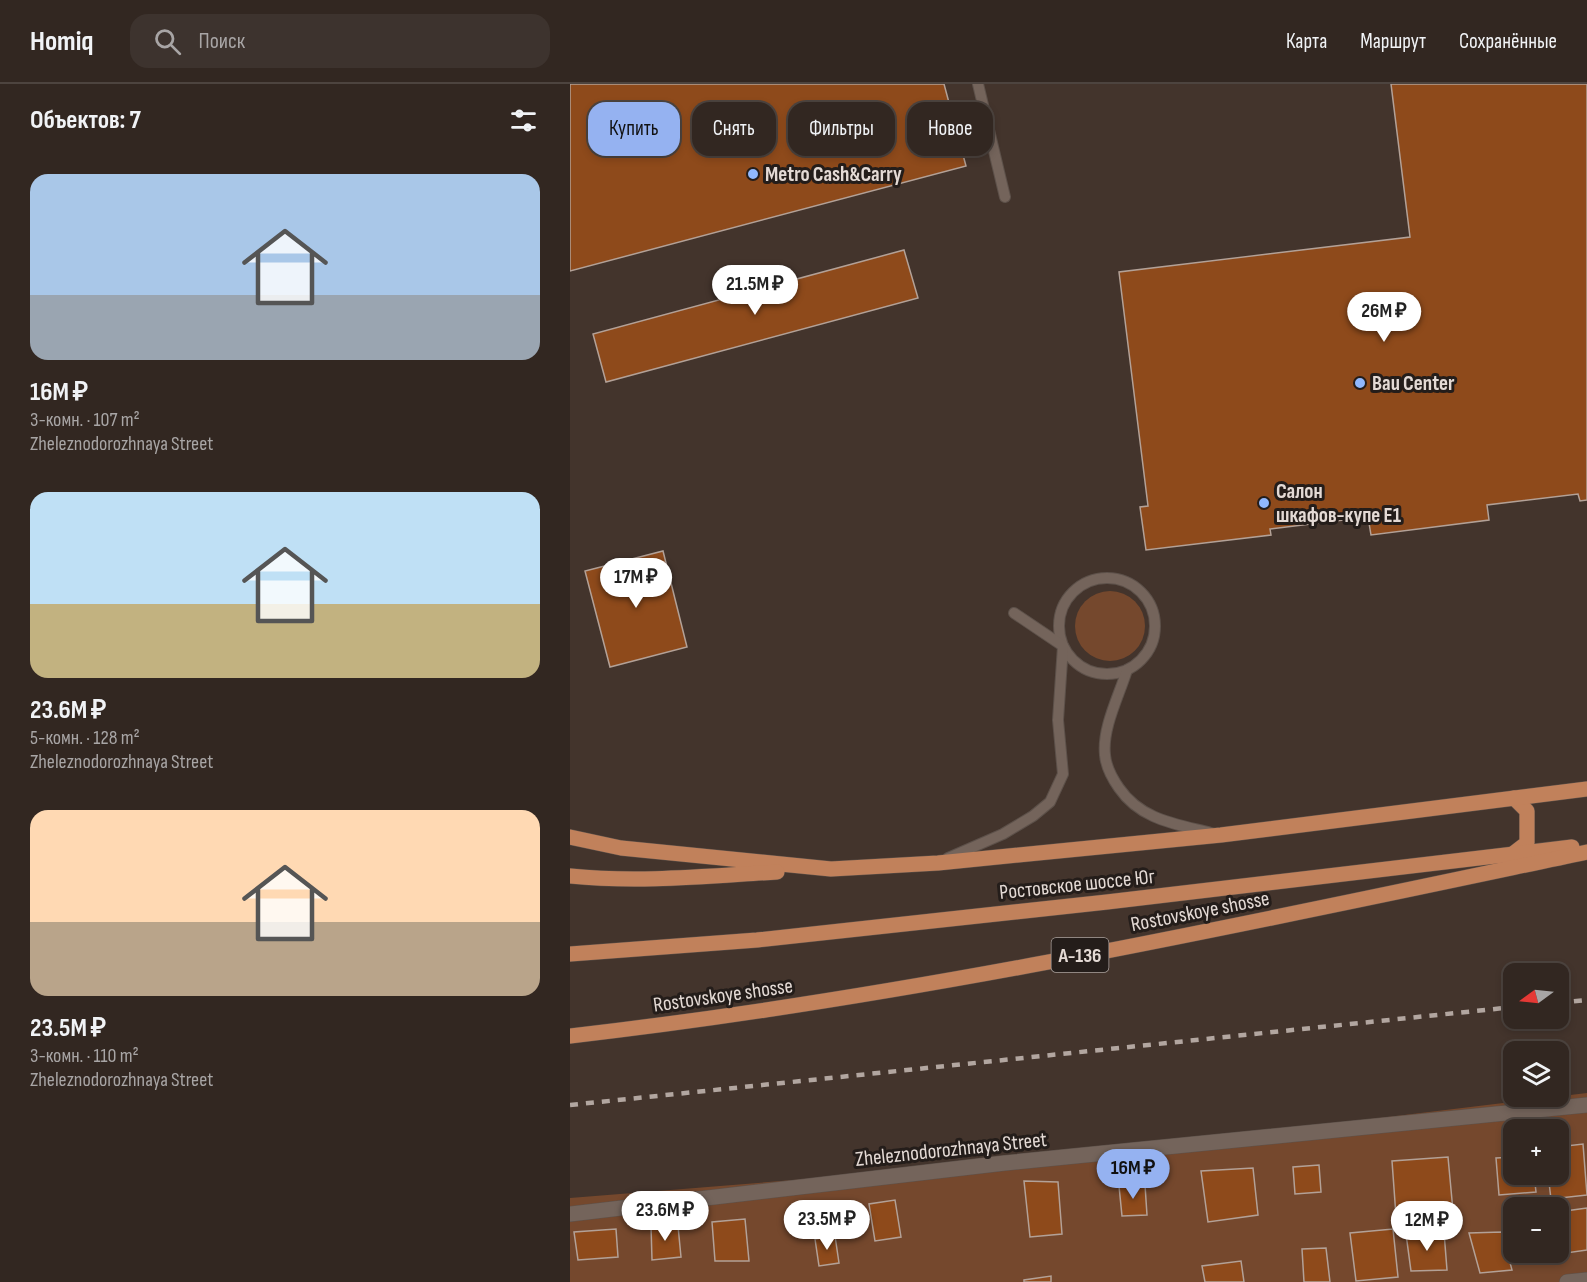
<!DOCTYPE html>
<html lang="ru">
<meta charset="utf-8">
<style>
:root{--surface:#322721;--page:#3d332e;--text:#f1f3f6;--muted:#a8a5a5;--line:#4d443f;--accent:#95b2f1}
body{margin:0;font-family:"Sofia Sans Condensed",sans-serif;background:var(--page);color:var(--text);height:100vh;display:flex;flex-direction:column;font-size:22px;white-space:nowrap}
*{box-sizing:border-box;margin:0}
p{font-size:20px;color:var(--muted)}
.icon{flex:none;width:33px;height:33px;fill:none;stroke:currentColor;stroke-width:2;stroke-linecap:round;stroke-linejoin:round}
.map{position:relative;flex:1;overflow:hidden}
.side{display:flex;flex-direction:column;background:var(--surface);width:570px}
.side>*{flex:none}
.hud{position:absolute;left:18px;top:18px;width:570px;height:54px;display:flex;gap:12px}
.needle{width:39px;rotate:255deg}
.controls{position:absolute;left:933px;top:879px;display:grid;gap:12px}
.controls a{display:grid;place-items:center;width:66px;height:66px;border-radius:12px;background:var(--surface);box-shadow:0 3px 9px #0003,0 0 0 2px var(--line);font-size:30px}
.price{position:absolute;translate:-50% -51px;padding:0 14px;border-radius:21px;background:#fff;color:#222;font-size:20px;line-height:39px;filter:drop-shadow(0 2px 3px #0008)}
.price::after{content:'';position:absolute;left:50%;top:36px;width:18px;height:14px;margin-left:-9px;background:inherit;clip-path:polygon(0 0,100% 0,50% 100%)}
.price.on{background:var(--accent);color:#111}
ul{padding:0;list-style:none}
li{display:grid;align-content:center;gap:12px;height:318px;padding:0 30px}
li span{display:grid;place-items:center;height:186px;border-radius:18px;color:#555}
li>.icon{margin-inline-start:auto}
span .icon{width:108px;height:108px;fill:#fffc;stroke-width:1}
li b{font-size:26px}
h2{display:flex;justify-content:space-between;align-items:center;height:72px;padding:0 30px;font-size:26px}
.pill{padding:0 21px;border-radius:18px;background:var(--surface);box-shadow:0 3px 9px #0003,0 0 0 2px var(--line);font-size:21px;line-height:54px}
.pill.on{background:var(--accent);color:#111}
header{display:flex;align-items:center;gap:36px;box-sizing:border-box;height:84px;padding:0 30px;background:var(--surface);border-bottom:2px solid var(--line)}
header strong{font-size:28px}
nav{display:flex;gap:33px;margin-inline-start:auto;font-size:21px}
.search{width:420px;height:54px;background:var(--page);display:flex;align-items:center;gap:15px;box-sizing:border-box;padding:0 21px;border-radius:18px;color:var(--muted);font-size:22px}
main{display:flex;flex:1;min-height:0}
.map>svg:first-child{display:block}
.green{fill:#75482d;fill-rule:evenodd}
.building{fill:#8e4a1b;stroke:#b3a197;stroke-width:1.5}
.lines{fill:none;stroke-linecap:round;stroke-linejoin:round}
.service-casing{stroke:#5d514a;stroke-width:12}
.minor-casing{stroke:#5d514a;stroke-width:16}
.primary-casing{stroke:#5d514a;stroke-width:16}
.service{stroke:#74645b;stroke-width:10}
.minor{stroke:#74645b;stroke-width:15}
.primary{stroke:#c1815b;stroke-width:15}
.rail{stroke:#b2a6a0;stroke-width:4.5;stroke-dasharray:8 8;stroke-linecap:butt}
.poi-dot{fill:#90b8fd;stroke:#241d1a;stroke-width:2}
.labels{text-anchor:middle;stroke-width:6;stroke-linejoin:round;paint-order:stroke}
.shield{fill:#241d1a;stroke:#aaa19d;stroke-width:1.5}
.shield-label{font-size:20px;font-weight:bold;fill:#e4dad5}
.poi-label{font-size:21px;font-weight:bold;fill:#e4dad5;stroke:#241d1a;text-anchor:start}
.street-label{font-size:21px;fill:#e4dad5;stroke:#241d1a}
</style>
<header>
<strong>Homiq</strong>
<div class="search"><svg class="icon" aria-label="search" viewBox="0 0 24 24"><circle cx="10" cy="10" r="6"/><path d="M15 15l6 6"/></svg>Поиск</div>
<nav><a>Карта</a><a>Маршрут</a><a>Сохранённые</a></nav>
</header>
<main>
<section class="side">
<h2>Объектов: 7<svg class="icon" aria-label="filters" viewBox="0 0 24 24"><path d="M4 7h16M4 17h16"/><circle cx="9" cy="7" r="2"/><circle cx="15" cy="17" r="2"/></svg></h2>
<ul>
<li><span style="background:linear-gradient(#a9c7e8 65%,#9aa5b1 0)"><svg class="icon" aria-label="home" viewBox="0 0 24 24"><path d="M3 11l9-7 9 7M6 9v11h12V9"/></svg></span><div><b>16M ₽</b><p>3-комн. · 107 m²</p><p>Zheleznodorozhnaya Street</p></div></li>
<li><span style="background:linear-gradient(#bfe0f5 60%,#c2b280 0)"><svg class="icon" aria-label="home" viewBox="0 0 24 24"><path d="M3 11l9-7 9 7M6 9v11h12V9"/></svg></span><div><b>23.6M ₽</b><p>5-комн. · 128 m²</p><p>Zheleznodorozhnaya Street</p></div></li>
<li><span style="background:linear-gradient(#ffd9b3 60%,#b9a48a 0)"><svg class="icon" aria-label="home" viewBox="0 0 24 24"><path d="M3 11l9-7 9 7M6 9v11h12V9"/></svg></span><div><b>23.5M ₽</b><p>3-комн. · 110 m²</p><p>Zheleznodorozhnaya Street</p></div></li>
</ul>
</section>
<div class="map">
<svg width="1017" height="1198" viewBox="0 0 1017 1198">
<rect width="100%" height="100%" fill="#43342c"/>
<g class="green">
<circle cx="540" cy="542" r="35"/>
<path d="M1017 1009V1198H0V1114L435 1079ZM944 1046H988V1090H944ZM944 1124H988V1168H944Z"/>
</g>
<g class="building">
<polygon points="0,0 374,0 396,82 0,187"/>
<polygon points="821,0 1017,0 1017,416 1010,417 1008,410 917,421 919,436 801,451 798,433 700,445 701,451 576,466 570,423 578,422 549,188 840,153"/>
<polygon points="334,166 348,214 36,298 23,250"/>
<polygon points="93,467 117,563 40,583 15,487"/>
<polygon points="1013,1060 1017,1111 981,1115 978,1090 988,1090 988,1063"/>
<polygon points="878,1073 883,1127 826,1132 822,1077"/>
<polygon points="944,1073 944,1090 964,1090 966,1108 929,1111 926,1074"/>
<polygon points="749,1081 751,1108 725,1110 723,1083"/>
<polygon points="683,1084 688,1131 638,1138 631,1087"/>
<polygon points="454,1097 488,1098 492,1150 460,1153"/>
<polygon points="575,1101 577,1131 552,1132 549,1102"/>
<polygon points="325,1116 331,1153 305,1157 299,1120"/>
<polygon points="1017,1124 1017,1166 989,1170 988,1128"/>
<polygon points="175,1135 179,1177 145,1177 142,1138"/>
<polygon points="81,1142 108,1142 111,1173 82,1176"/>
<polygon points="46,1145 48,1173 8,1176 4,1148"/>
<polygon points="823,1145 828,1193 786,1197 780,1149"/>
<polygon points="874,1148 877,1186 841,1187 836,1150"/>
<polygon points="932,1148 942,1186 910,1189 899,1149"/>
<polygon points="265,1152 269,1179 249,1182 245,1155"/>
<polygon points="756,1164 760,1198 734,1198 732,1165"/>
<polygon points="671,1177 674,1198 635,1198 632,1182"/>
<polygon points="481,1192 481,1198 454,1198 454,1196"/>
</g>
<g class="lines">
<g class="service-casing">
<g id="service">
<polyline points="408,0 435,113"/>
<circle cx="537" cy="542" r="48"/>
<path d="M557 586C549 612 532 644 535 671 536 683 542 694 549 704 571 736 606 740 641 749"/>
<polyline points="378,774 433,750 463,732 480,718 493,690 488,636 493,562 444,529"/>
</g>
</g>
<g class="minor-casing">
<g id="minor">
<polyline points="0,1130 435,1079 1017,1021"/>
<polyline points="997,1198 1017,1196"/>
</g>
</g>
<g class="primary-casing">
<g id="primary">
<polyline points="944,714 957,727 957,759 944,769"/>
<polyline points="0,753 51,764 261,785 368,779 651,751 1017,705"/>
<path d="M0 792C69 799 138 792 207 788"/>
<polyline points="0,870 187,856 537,818 1002,763"/>
<path d="M0 952C342 913 680 839 1017 768"/>
</g>
</g>
<use href="#service" class="service"/>
<use href="#minor" class="minor"/>
<use href="#primary" class="primary"/>
<g class="rail">
<polyline points="988,919 1017,916"/>
<polyline points="0,1021 944,923"/>
</g>
</g>
<g class="poi-dot">
<circle cx="183" cy="90" r="6"/>
<circle cx="790" cy="299" r="6"/>
<circle cx="694" cy="419" r="6"/>
</g>
<g class="labels">
<rect class="shield" x="481.5" y="854" width="57" height="34" rx="4.5"/>
<g class="shield-label">
<text x="510" y="878">А-136</text>
</g>
<g class="poi-label">
<text x="195" y="97">Metro Cash&amp;Carry</text>
<text x="802" y="306">Bau Center</text>
<text x="706" y="414">Салон<tspan x="706" dy="24">шкафов-купе Е1</tspan></text>
</g>
<g class="street-label">
<text transform="translate(507 800) rotate(-6)" y="7">Ростовское шоссе Юг</text>
<text transform="translate(630 827) rotate(-11)" y="7">Rostovskoye shosse</text>
<text transform="translate(153 911) rotate(-8)" y="7">Rostovskoye shosse</text>
<text transform="translate(381 1065) rotate(-6)" y="7">Zheleznodorozhnaya Street</text>
</g>
</g>
</svg>
<div class="controls">
<a><svg class="needle" viewBox="-14 -14 28 28"><path d="M0-13l5 13h-10z" fill="#e53935"/><path d="M0 13l5-13h-10z" fill="#a8a5a5"/></svg></a>
<a><svg class="icon" aria-label="layers" viewBox="0 0 24 24"><path d="M12 4l9 5-9 5-9-5zM3 14l9 5 9-5"/></svg></a>
<a>+</a>
<a>−</a>
</div>
<b class="price" style="left:185px;top:232px">21.5M ₽</b>
<b class="price" style="left:814px;top:259px">26M ₽</b>
<b class="price" style="left:66px;top:525px">17M ₽</b>
<b class="price on" style="left:563px;top:1116px">16M ₽</b>
<b class="price" style="left:95px;top:1158px">23.6M ₽</b>
<b class="price" style="left:257px;top:1167px">23.5M ₽</b>
<b class="price" style="left:857px;top:1168px">12M ₽</b>
<div class="hud">
<a class="pill on">Купить</a>
<a class="pill">Снять</a>
<a class="pill">Фильтры</a>
<a class="pill">Новое</a>
</div>
</div>
</main>
